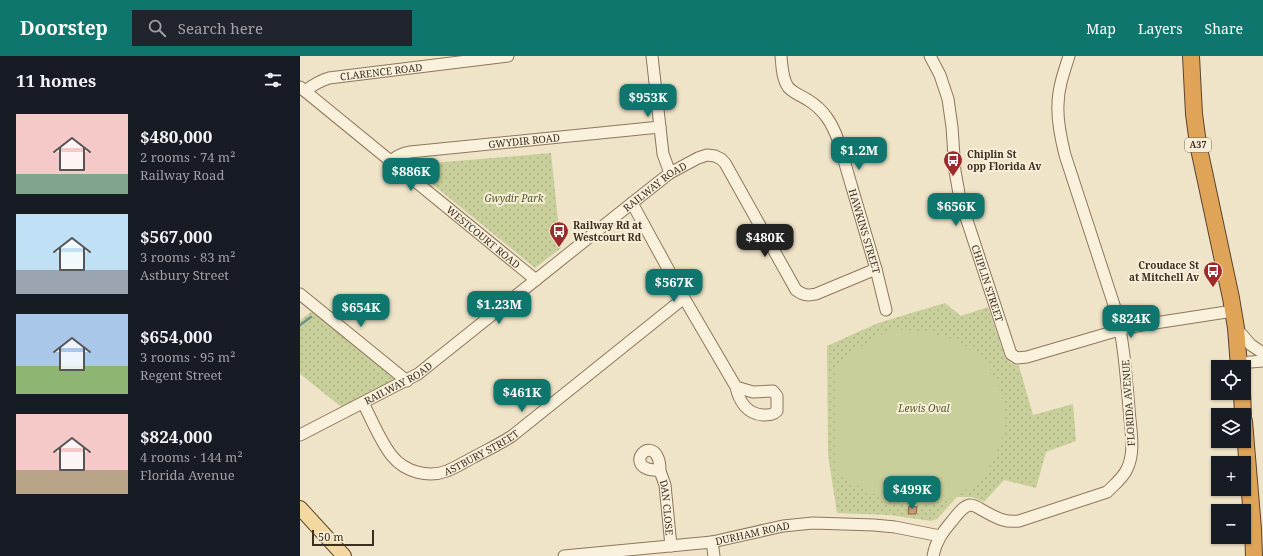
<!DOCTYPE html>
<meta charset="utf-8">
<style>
:root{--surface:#171b24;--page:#20242c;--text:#f1f3f6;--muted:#9ea1a6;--accent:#0f766e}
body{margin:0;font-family:"Noto Serif",serif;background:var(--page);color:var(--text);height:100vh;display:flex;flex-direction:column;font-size:15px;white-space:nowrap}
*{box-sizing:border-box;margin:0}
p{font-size:13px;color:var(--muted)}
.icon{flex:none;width:22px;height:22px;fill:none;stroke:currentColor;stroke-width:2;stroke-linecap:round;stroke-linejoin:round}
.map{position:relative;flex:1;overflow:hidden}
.panel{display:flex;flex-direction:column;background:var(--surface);width:300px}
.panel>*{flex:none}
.fabs{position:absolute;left:911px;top:304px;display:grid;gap:8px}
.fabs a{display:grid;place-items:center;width:40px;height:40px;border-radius:0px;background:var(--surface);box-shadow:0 1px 3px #0004;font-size:20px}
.scale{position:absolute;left:12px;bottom:10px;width:62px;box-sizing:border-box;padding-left:4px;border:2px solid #3d2e20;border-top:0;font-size:11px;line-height:14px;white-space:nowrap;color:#3d2e20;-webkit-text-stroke:3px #f7eed8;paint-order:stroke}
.price{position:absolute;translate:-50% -34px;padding:0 9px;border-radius:8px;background:var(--accent);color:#fff;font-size:13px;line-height:26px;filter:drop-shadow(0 1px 2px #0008)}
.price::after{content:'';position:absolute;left:50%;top:24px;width:12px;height:9px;margin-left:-6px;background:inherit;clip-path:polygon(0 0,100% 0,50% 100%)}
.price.active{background:#222;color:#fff}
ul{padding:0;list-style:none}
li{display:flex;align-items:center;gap:12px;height:100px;padding:0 16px}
li span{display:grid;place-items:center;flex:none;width:112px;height:80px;border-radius:0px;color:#555}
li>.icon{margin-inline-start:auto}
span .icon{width:48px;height:48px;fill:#fffc;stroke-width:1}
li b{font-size:17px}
h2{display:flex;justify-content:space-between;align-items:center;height:48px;padding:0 16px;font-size:17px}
header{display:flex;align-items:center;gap:24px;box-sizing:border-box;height:56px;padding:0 20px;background:var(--accent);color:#fff}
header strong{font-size:19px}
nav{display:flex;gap:22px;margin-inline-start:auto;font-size:14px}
.search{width:280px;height:36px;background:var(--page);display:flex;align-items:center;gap:10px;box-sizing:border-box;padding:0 14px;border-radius:0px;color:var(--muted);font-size:15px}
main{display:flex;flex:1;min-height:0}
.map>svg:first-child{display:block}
.green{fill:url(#green-dots)}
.pitch{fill:#c9cf9b}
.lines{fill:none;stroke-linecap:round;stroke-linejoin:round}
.stream{stroke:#6f938a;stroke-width:2.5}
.building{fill:#cf9f7d;stroke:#8d5f41}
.minor-casing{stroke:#8d765c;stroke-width:13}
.major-casing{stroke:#5b4430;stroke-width:16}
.highway-casing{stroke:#5b4430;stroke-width:18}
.minor{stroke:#faf1dc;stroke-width:11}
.major{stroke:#f3d9a0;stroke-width:14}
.highway{stroke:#e0a458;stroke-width:16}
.labels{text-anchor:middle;stroke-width:4;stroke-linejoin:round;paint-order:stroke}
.shield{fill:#f7eed8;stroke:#756857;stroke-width:1}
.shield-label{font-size:9px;font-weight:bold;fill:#3d2e20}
.street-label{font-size:10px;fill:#3d2e20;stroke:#f7eed8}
.poi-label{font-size:10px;font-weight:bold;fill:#3d2e20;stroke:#f7eed8;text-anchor:start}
.park-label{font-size:10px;font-style:italic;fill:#4d5a26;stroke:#f7eed8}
</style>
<header>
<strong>Doorstep</strong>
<div class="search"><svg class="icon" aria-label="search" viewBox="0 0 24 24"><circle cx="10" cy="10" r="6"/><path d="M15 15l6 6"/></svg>Search here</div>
<nav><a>Map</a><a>Layers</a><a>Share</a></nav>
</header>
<main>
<section class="panel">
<h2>11 homes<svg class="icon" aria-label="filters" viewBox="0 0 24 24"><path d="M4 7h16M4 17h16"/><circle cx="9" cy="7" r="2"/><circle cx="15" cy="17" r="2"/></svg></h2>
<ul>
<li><span style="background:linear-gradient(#f6c9c9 75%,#7fa58c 0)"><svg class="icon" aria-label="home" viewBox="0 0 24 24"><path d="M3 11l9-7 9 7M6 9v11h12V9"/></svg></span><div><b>$480,000</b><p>2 rooms · 74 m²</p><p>Railway Road</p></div></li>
<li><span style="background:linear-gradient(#bfe0f5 70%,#9aa5b1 0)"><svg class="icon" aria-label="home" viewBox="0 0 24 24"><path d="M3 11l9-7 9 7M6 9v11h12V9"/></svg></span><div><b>$567,000</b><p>3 rooms · 83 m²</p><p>Astbury Street</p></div></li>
<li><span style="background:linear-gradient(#a9c7e8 65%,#8fb573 0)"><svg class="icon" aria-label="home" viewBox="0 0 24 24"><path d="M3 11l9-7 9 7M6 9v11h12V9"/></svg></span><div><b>$654,000</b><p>3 rooms · 95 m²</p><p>Regent Street</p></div></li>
<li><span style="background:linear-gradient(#f6c9c9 70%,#b9a48a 0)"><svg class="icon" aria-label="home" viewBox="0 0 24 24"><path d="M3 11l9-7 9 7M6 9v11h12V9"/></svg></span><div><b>$824,000</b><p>4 rooms · 144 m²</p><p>Florida Avenue</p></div></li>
</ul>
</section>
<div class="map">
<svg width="963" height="500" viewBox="0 0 963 500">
<defs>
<pattern id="green-dots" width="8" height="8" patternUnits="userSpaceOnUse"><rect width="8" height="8" fill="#c9cf9b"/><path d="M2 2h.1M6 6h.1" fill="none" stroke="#aeb285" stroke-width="1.8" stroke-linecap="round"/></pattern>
</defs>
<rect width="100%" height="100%" fill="#f0e4c8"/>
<g class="green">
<polygon points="251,97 261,192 235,212 109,109"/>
<polygon points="645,247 661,260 688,251 705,301 711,307 719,310 733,359 773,348 776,385 746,396 736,432 704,424 684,446 672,441 657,441 637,463 631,465 589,459 537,457 528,399 527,290 578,267"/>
<polygon points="14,254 96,324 44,353 0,318 0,264"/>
</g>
<path class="pitch" d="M591 273C615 275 641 276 662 288 740 334 702 454 612 448 585 447 561 430 537 418L536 313 545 301Z"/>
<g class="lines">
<polyline class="stream" points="0,269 11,261"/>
</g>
<polygon class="building" points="609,450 617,451 616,458 608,458"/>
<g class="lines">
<g class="minor-casing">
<g id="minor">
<polyline points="352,0 363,98 370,117"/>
<path id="s1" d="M481 0C482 10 482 22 488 31 493 37 502 40 508 44 524 54 532 67 538 84L576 213 586 254"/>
<path id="s2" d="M630 0 640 19 648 43 652 71 655 115 660 143 711 298 717 302 727 301 826 272 842 269 933 255"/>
<path id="s3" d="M0 31 236 224"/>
<path id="s4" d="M5 35C13 29 19 25 29 22L208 0"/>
<path id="s5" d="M91 105C97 100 102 97 110 96L360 71"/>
<path d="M332 147 384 242 436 331C439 345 447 358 463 359 469 359 473 359 477 355V340L473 335 453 336 436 331"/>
<polyline points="0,238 107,325"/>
<polyline points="936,272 951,289 963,297"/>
<polyline points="939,307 963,305"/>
<path id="s6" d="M63 347C71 362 81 387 92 400 105 416 128 422 147 415 157 411 166 405 174 401 187 394 200 388 212 380L384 242"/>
<path id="s7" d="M0 379 118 318 332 147 370 117 398 102 407 99 415 100 421 103 425 107 496 234C503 239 507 240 516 238L576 213"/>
<path id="s8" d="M360 415C360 411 360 406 358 402 350 382 328 406 348 413 351 414 356 414 360 415L365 429 371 490"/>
<polyline points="412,486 414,500"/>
<path id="s9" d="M264 500 412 486 483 470 513 467 574 469 595 471 640 480"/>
<path d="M633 500C636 485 642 477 652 465 656 460 663 450 670 449 674 449 679 452 682 454 695 461 704 467 719 465L807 436C814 429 823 422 827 413 836 395 830 371 829 352 826 319 824 287 816 255L765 99C761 83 757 66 758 49 758 32 764 16 769 0"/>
</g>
</g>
<g class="major-casing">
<polyline id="major" points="0,452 44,500"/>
</g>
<g class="highway-casing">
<g id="highway">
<polyline points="891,0 894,58 898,88 931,242 936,272 939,311"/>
<polyline points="942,337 943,359"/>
<polyline points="944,365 953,473 954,500"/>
</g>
</g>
<use href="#minor" class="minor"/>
<use href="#major" class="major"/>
<use href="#highway" class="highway"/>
</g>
<defs>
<g id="bus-pin" transform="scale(1)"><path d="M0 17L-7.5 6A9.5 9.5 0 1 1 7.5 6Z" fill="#9e2a2b" stroke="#f7eed8"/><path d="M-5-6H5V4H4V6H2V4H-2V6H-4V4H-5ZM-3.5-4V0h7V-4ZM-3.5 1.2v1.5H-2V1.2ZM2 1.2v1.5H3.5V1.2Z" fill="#fff"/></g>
</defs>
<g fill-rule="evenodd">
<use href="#bus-pin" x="653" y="104"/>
<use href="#bus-pin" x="259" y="175"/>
<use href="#bus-pin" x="913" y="215"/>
</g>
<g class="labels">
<rect class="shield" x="885" y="82" width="26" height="14" rx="3"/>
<g class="shield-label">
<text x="898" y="92">A37</text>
</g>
<g class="street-label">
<text dy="4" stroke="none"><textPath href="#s4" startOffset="80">CLARENCE ROAD</textPath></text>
<text dy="4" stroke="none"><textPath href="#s5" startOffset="136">GWYDIR ROAD</textPath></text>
<text dy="4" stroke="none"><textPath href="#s7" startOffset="435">RAILWAY ROAD</textPath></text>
<text dy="4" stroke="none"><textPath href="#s1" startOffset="202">HAWKINS STREET</textPath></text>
<text dy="4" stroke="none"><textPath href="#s3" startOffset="237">WESTCOURT ROAD</textPath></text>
<text dy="4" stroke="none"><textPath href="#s2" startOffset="236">CHIPLIN STREET</textPath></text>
<text dy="4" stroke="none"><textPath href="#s7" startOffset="111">RAILWAY ROAD</textPath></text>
<text transform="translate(828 347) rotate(-94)" y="4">FLORIDA AVENUE</text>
<text dy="4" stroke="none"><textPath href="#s6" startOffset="160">ASTBURY STREET</textPath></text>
<text dy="4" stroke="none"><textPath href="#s8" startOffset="103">DAN CLOSE</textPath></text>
<text dy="4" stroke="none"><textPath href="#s9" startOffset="190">DURHAM ROAD</textPath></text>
</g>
<g class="poi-label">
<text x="667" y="102">Chiplin St<tspan x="667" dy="12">opp Florida Av</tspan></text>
<text x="273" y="173">Railway Rd at<tspan x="273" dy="12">Westcourt Rd</tspan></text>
<text x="899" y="213" text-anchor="end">Croudace St<tspan x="899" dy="12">at Mitchell Av</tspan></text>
</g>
<g class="park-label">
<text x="214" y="146">Gwydir Park</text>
<text x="624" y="356">Lewis Oval</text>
</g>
</g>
</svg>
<div class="fabs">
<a><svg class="icon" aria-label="locate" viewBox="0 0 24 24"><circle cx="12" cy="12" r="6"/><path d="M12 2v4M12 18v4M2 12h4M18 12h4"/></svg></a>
<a><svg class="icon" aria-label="layers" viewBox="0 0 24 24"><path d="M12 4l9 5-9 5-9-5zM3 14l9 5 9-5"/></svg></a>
<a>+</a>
<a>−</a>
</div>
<div class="scale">50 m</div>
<b class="price" style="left:348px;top:62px">$953K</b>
<b class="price" style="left:559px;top:115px">$1.2M</b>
<b class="price" style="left:111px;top:136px">$886K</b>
<b class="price" style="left:656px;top:171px">$656K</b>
<b class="price active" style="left:465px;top:202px">$480K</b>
<b class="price" style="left:374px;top:247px">$567K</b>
<b class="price" style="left:199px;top:269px">$1.23M</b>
<b class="price" style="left:61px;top:272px">$654K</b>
<b class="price" style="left:831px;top:283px">$824K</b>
<b class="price" style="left:222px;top:357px">$461K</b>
<b class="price" style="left:612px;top:454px">$499K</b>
</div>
</main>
